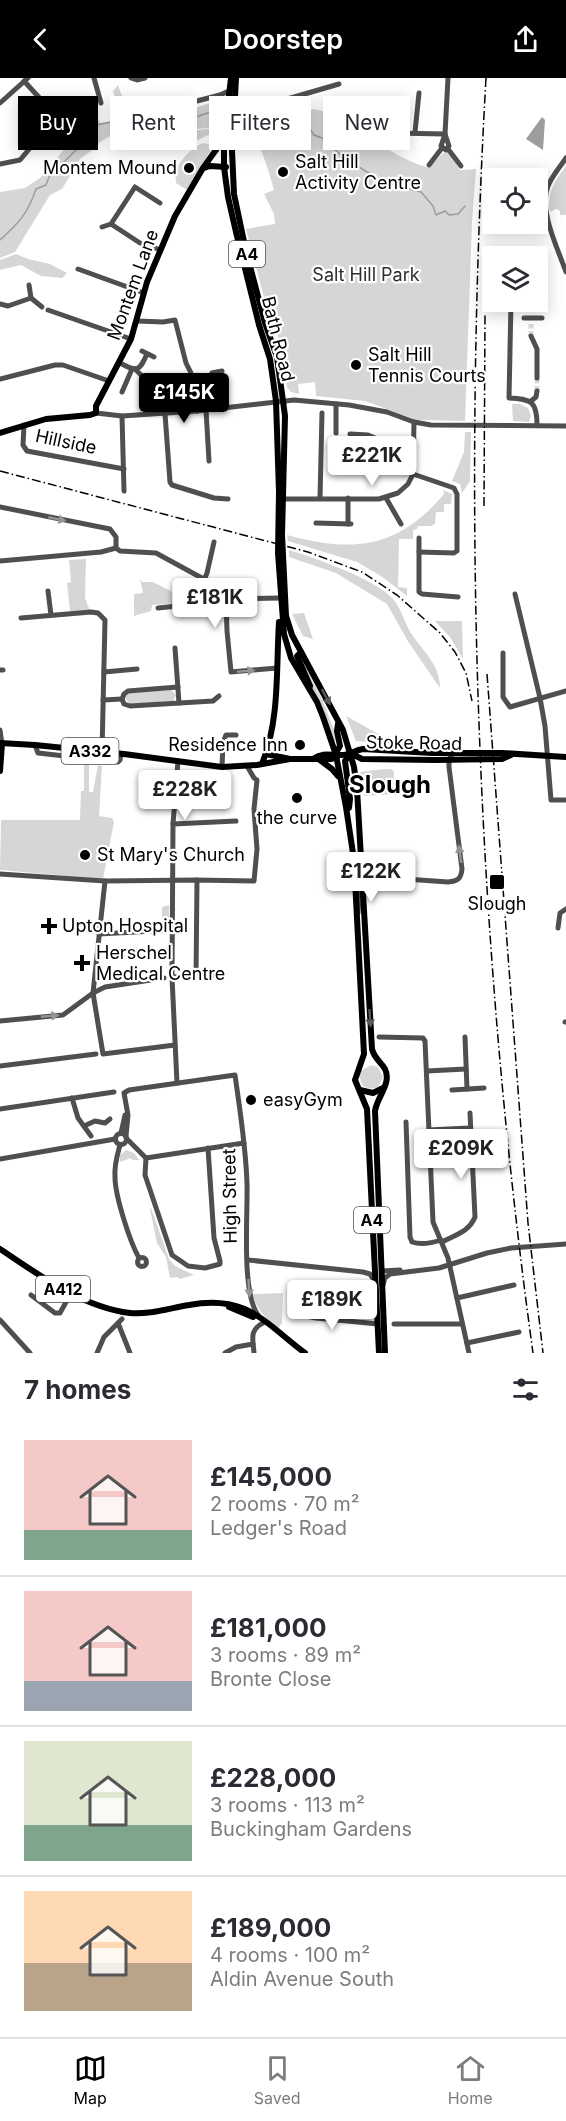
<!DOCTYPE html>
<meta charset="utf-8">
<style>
:root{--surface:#fff;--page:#f2f2f3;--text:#2b2b33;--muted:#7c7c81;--line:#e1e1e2;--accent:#000}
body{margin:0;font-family:Inter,sans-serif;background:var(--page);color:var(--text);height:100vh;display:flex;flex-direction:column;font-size:22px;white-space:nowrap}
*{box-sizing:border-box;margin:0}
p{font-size:20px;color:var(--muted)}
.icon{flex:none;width:33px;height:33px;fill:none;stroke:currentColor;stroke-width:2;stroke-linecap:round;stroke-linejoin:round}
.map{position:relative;height:1275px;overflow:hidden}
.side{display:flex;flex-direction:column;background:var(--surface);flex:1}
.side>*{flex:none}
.guide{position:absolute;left:18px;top:18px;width:531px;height:54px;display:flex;gap:12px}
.tools{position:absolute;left:482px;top:90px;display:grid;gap:12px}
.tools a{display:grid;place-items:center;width:66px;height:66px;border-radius:0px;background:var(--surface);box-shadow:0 3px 15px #0003;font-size:30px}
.price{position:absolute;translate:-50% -51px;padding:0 14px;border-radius:6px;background:#fff;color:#222;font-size:20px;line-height:39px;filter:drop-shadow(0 2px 3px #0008)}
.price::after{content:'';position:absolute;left:50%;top:36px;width:18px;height:14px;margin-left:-9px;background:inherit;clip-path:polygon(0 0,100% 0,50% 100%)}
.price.current{background:var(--accent);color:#fff}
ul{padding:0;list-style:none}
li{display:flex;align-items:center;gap:18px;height:150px;padding:0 24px}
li+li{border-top:2px solid var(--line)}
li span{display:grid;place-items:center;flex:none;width:168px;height:120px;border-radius:0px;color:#555}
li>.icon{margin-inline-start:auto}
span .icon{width:72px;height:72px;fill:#fffc;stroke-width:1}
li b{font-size:26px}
h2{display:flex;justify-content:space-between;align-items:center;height:72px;padding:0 24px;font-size:26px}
.pill{padding:0 21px;border-radius:0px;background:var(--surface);box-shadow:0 3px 15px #0003;font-size:21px;line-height:54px}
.pill.current{background:var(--accent);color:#fff}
header{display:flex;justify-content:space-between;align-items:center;height:78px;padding:0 24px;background:var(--accent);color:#fff;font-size:27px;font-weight:600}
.tabs{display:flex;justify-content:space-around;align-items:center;height:84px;border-top:2px solid var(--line);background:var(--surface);font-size:16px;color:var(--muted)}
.tabs a{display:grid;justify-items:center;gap:3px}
.tabs .current{color:var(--accent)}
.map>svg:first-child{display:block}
.green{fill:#d6d6d6}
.water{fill:#9d9d9d}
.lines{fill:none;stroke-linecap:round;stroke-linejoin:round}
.stream{stroke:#9d9d9d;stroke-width:1.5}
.minor-tunnel{stroke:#d9d9d9;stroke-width:5;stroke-dasharray:5 2.5;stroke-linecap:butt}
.minor{stroke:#4f4f4f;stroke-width:5}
.major{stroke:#000;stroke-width:6}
.rail{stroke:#000;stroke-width:1.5;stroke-dasharray:9 3 1.5 3;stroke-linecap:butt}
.oneway{fill:#959595}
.oneway2{fill:#595959}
.poi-dot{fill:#000;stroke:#fff;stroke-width:2}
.labels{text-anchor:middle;stroke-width:4.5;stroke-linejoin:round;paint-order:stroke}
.shield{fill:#fff;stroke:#4c4c4c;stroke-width:1.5}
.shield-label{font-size:16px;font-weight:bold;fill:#000}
.poi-label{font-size:18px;fill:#000;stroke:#fff;text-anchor:start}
.park-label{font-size:18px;fill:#2d2d2d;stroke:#fff}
.street-label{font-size:18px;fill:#000;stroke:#fff}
.district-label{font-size:24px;font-weight:bold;fill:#000;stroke:#fff}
</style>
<header><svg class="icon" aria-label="back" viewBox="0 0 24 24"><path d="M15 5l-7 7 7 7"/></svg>Doorstep<svg class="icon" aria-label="share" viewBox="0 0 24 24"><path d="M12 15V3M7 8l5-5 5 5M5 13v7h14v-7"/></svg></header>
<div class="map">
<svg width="566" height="1275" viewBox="0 0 566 1275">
<rect width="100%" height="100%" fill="#fff"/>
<g class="green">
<polygon points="118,7 127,32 145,27 183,34 222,21 219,49 185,52 172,50 110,58 97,66 98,68 80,81 62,111 50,117 15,174 0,180 0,114 25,110 40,100 89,42 93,48 99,42 100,45 121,42 113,13"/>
<path d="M241 26 265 29 281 27 301 35 313 31 327 34 323 45 348 56 354 48C378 65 401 82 429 90L443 75 449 74 460 92 476 91 472 144 465 343 416 342 365 323 316 318 315 304 298 306 299 316 291 314 287 309 279 261 266 227 246 151 275 146 274 136 264 116 274 112C271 101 260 62 252 57 249 55 242 55 238 55Z"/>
<polygon points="207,51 218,52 198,62 186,58 185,54"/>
<path d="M204 65 213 68 187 112 176 105C176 102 175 99 176 95 177 84 194 67 204 65Z"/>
<path d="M566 88V137H560V133L556 131 550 134C547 114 555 103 566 88Z"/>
<polygon points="16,176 28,181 50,186 67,195 62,200 41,198 21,187 0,192 0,182"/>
<polygon points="512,326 520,326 528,330 531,338 529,344 513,343"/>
<polygon points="465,354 471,354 470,403 462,415 460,406 452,403 464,374"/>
<path d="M443 412 452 416 451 426H444V434H436L435 446 431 448H418L417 451 413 452V461H399L398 509 407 510V518L381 498 357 484 288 463 287 457C353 475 398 471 444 416Z"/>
<path d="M289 472C317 481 374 500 393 521 402 531 405 548 413 558 425 575 440 588 440 610L409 565 387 526 336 495 289 479Z"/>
<polygon points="86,481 85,520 90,533 70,533 67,505 71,504 69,482"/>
<polygon points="140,500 142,504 153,504 192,524 152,527 151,533 134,538 134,516 143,515"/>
<polygon points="304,535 313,561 303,558 292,536"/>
<polygon points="435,543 462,543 463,581 450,559"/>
<polygon points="305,588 322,621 338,662 333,664 303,589"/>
<polygon points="171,612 176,617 173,623 130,626 125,620 128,615"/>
<path d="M346 638C362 647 377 654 392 666L356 663Z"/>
<polygon points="84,686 89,686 89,714 93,714 98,687 102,688 99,738 112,740 114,744 103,801 0,792 1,742 80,742 81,713 84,713"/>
<polygon points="385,691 392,691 394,695 393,716 364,718 360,694"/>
<polygon points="169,827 169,850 162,851 162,829"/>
<path d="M371 987 378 989 383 999 378 1009C366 1014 357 1006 361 993Z"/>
<polygon points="126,1072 134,1075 139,1082 132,1082 131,1080 120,1084 120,1077"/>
<polygon points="151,1130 169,1181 175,1188 194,1197 180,1201 177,1199 170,1200 166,1179 157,1165 150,1131"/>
<path d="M283 1215 282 1245 278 1250C266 1240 256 1232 253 1216Z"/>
</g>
<polygon class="water" points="542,39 545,42 543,72 526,61"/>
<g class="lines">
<g class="stream">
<polyline points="293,35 301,38 314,57 322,60 343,79 383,104 421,114 433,128 436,137 445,133 449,137 458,136 465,128"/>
<path d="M0 162C19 145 28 135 36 111L46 107 49 99 77 71 82 60 96 47 116 43 136 44 165 38 185 43 216 32"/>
</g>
<g class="minor-tunnel">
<polyline points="531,258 531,246"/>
<polyline points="537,313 537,300"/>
</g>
<g class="minor">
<polyline points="94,0 101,25"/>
<polyline points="131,0 137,2 145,0"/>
<polyline points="0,25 28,0"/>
<polyline points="236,26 263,26 277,24 339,6"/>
<polyline points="170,30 220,17 231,12"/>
<polyline points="55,40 74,56"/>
<polyline points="415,54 419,15"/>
<polyline points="393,55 445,56"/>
<polyline points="445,56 449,68 446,72 441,68 445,56 448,0"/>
<polyline points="448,71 461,88"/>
<path d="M566 80C560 89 552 98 548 108 538 131 558 171 566 194"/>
<polyline points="0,86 20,82 55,40 55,37 24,3"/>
<polyline points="429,87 442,70"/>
<polyline points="111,146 135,109 160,125"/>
<polyline points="102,149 111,146 140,165 161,172"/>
<polyline points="511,178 511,176"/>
<polyline points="78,191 144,215"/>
<polyline points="31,220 42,229"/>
<path d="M511 224 509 320C531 321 537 323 537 347"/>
<polyline points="0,226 8,228 31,220 29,207"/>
<polyline points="48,232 131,261"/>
<polyline points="524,240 542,240"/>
<polyline points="137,243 163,244 175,242 186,285 195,303 197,333"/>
<polyline points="531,258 537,271 537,300"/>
<polyline points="142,273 154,279"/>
<path d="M120 285C137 294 139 294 147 276"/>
<polyline points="135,291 146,302"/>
<polyline points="0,301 55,287 63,287 109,303"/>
<polyline points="195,303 208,301 212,295 222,293"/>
<polyline points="146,308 146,302 150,301"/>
<polyline points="122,314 132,291"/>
<polyline points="531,323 536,319 537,313"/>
<polyline points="336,326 336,355"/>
<polyline points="206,332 209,383"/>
<polyline points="96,335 122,338 197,333 294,322 349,327 387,334 414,344 431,347 566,348"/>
<polyline points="165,336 170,404 172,407 214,420 228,421"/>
<polyline points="122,338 124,413"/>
<polyline points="24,347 23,367 27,373 124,391"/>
<polyline points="350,356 368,357 387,365 413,366"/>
<polyline points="413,396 454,410 457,416 457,473 454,475 419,474"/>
<polyline points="320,420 322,335"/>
<polyline points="386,420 401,446"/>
<polyline points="286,421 379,421 398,415 408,406 413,396 414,344"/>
<polyline points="0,429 110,451 116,459 116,470"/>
<polyline points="316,445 351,446"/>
<polyline points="348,446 348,420"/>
<polyline points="419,460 419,514 422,516 458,519"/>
<polyline points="116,470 120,473 156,475 211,505 222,514"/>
<polyline points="0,483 101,474 116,470"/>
<polyline points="204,502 207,495 214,464"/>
<polyline points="48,513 51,537"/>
<polyline points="515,516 540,620 545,648 551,722 566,722"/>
<polyline points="226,523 227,553 231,594 277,590"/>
<polyline points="158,530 226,523 228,519 236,521 280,520"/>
<polyline points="21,540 91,534 98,535 105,542 102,674"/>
<polyline points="175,570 179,625"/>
<polyline points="503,575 503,619 510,629 566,613"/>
<polyline points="0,592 3,592"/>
<polyline points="104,594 137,591"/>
<polyline points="178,609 128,613 124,616 122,621 124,626 130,628 213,623 219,618"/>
<polyline points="103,622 122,621"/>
<polyline points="0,652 2,666"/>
<polyline points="35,667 38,675 118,684 120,682 121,676"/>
<polyline points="222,689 223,665 226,657 236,657"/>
<polyline points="173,746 236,743"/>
<polyline points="0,796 105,803 195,802 254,803 257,771 254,731 257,702 254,700 247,688"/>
<polyline points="105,803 93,915 103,976 175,967"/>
<polyline points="364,810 371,803 384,801"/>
<path d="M358 835 360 799 363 798 448 804C458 803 461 801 462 791L449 689V681L454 675"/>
<polyline points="558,850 560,835 566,831"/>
<polyline points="99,856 172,852"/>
<polyline points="196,898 197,802"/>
<polyline points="172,899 219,897"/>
<polyline points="0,943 63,937 93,915 105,909 164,900"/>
<polyline points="565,944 566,944"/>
<polyline points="379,959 423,960 425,963 433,1144 448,1180 469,1275"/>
<polyline points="465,959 467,1011"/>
<polyline points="0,988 96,976"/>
<polyline points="427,993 466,991"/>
<polyline points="177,1005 172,899 173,746 178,683"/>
<polyline points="452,1012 484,1010"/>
<polyline points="72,1020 78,1040 91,1058"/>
<polyline points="0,1031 114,1014"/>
<path d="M406 1044 410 1159 412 1164C421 1167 432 1165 441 1162"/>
<polyline points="84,1048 95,1043 105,1045 110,1041"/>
<polyline points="429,1052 470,1050"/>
<polyline points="121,1055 125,1037"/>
<circle cx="121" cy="1061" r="5.5"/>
<path d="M126 1058 128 1037 124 1015 129 1012 235 997C240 1033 246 1069 247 1106 248 1136 241 1214 258 1237"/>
<polyline points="126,1060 146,1080 244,1065"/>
<path d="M120 1067C117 1078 114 1087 115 1099 115 1118 130 1164 139 1180"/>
<polyline points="146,1080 145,1097 172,1177 188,1188 205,1190 220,1186 220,1183 214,1160 208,1070"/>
<polyline points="0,1081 115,1061"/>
<path d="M442 1164C455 1157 469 1154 475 1139L470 1035"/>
<circle cx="142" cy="1184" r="4.5"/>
<polyline points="248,1182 363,1194 370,1196 374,1202"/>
<polyline points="382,1193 400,1192"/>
<polyline points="383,1207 385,1200 390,1196 439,1190 487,1175 511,1170 566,1166"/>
<polyline points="31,1217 55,1235 60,1235 71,1215"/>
<polyline points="457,1220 514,1207"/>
<polyline points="297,1230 306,1238 316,1240 378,1246"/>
<polyline points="0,1242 30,1275"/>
<polyline points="118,1245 130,1275"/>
<polyline points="394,1246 462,1246"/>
<polyline points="467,1265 519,1254"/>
<polyline points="97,1275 104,1259 122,1241"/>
<polyline points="225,1275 236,1269 253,1266"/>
<path d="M254 1275C253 1261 249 1252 263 1245"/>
</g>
<g class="major">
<polyline points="231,0 224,61 224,89 228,119 236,154 259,247 270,281 276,323 279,414 278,475 284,556 291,580 317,624 323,639 336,677 346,729 354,782 364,976 355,1002 367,1031 379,1275"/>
<path d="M236 0 232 73 234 116 246 173 265 245 277 279 285 338 282 457 286 538 292 557 343 652 354 689 357 711 372 971C374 980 381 984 385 991 392 1005 377 1019 375 1033L385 1275"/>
<polyline points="204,90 210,88 226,89"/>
<polyline points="0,355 46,341 90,337 96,335 96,328 131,261 147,204 175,138 203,90 223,62"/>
<polyline points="301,574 297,578 298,580 310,608"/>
<polyline points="0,665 35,667 124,676 222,689 257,687 290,681"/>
<polyline points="350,675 362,681 435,682 502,681 511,677"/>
<polyline points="266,676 290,681 332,681 340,668 337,653 338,646"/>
<path d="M313 681C325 672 336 680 348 676 354 674 357 672 363 671L432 675H502L566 679"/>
<polyline points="320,682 332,691 338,698"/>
<path d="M262 686C280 642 276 590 279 544"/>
<polyline points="0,693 2,666"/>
<polyline points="349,730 350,721 345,683 350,676"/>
<polyline points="360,1012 373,1015 383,1010"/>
<path d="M0 1171C39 1197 82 1229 130 1235 149 1237 170 1230 189 1227 246 1216 264 1244 305 1275"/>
<polyline points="229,1229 253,1239"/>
</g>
<g class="rail">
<path d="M486 0C462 424 475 854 533 1275"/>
<polyline points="0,393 308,474 362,494 397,517 440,555 455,574 466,595 472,623"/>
<polyline points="484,428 485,236"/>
<polyline points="487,596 528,1145 543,1275"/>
</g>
</g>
<defs><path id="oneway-solid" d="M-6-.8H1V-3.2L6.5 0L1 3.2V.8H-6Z" transform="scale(1.5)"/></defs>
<g class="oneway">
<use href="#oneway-solid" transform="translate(57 441) rotate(12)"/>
<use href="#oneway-solid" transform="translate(246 593) rotate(-5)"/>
<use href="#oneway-solid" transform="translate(460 776) rotate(-98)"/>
<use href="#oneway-solid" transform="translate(50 938) rotate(-5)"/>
<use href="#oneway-solid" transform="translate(249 1210) rotate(86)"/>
</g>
<g class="oneway2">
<use href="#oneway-solid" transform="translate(326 619) rotate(62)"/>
<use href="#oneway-solid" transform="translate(370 940) rotate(86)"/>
</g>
<g class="poi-dot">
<circle cx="189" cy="90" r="6"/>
<circle cx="283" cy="94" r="6"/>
<circle cx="356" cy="287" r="6"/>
<circle cx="300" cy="667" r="6"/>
<circle cx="297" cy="720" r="6"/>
<circle cx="85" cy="777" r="6"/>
<rect x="489" y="796" width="16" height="16" rx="3"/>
<path d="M46 839h6v6h6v6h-6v6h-6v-6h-6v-6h6z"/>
<path d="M79 876h6v6h6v6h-6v6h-6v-6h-6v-6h6z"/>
<circle cx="251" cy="1022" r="6"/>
</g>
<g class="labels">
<g class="shield">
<rect x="229" y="163" width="36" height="26" rx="4.5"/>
<rect x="61.5" y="660" width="57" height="26" rx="4.5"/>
<rect x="354" y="1129" width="36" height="26" rx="4.5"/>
<rect x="36" y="1198" width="54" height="26" rx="4.5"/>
</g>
<g class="shield-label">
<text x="247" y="182">A4</text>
<text x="90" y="679">A332</text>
<text x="372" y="1148">A4</text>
<text x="63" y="1217">A412</text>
</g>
<g class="poi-label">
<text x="295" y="90">Salt Hill<tspan x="295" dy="21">Activity Centre</tspan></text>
<text x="177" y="96" text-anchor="end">Montem Mound</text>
<text x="368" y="283">Salt Hill<tspan x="368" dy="21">Tennis Courts</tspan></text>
<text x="288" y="673" text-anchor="end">Residence Inn</text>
<text x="297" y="746" text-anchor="middle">the curve</text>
<text x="97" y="783">St Mary's Church</text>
<text x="497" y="832" text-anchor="middle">Slough</text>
<text x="62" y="854">Upton Hospital</text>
<text x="96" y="881">Herschel<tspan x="96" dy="21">Medical Centre</tspan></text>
<text x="263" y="1028">easyGym</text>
</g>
<g class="park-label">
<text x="366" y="203">Salt Hill Park</text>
</g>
<g class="street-label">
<text transform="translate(133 207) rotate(-70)" y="6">Montem Lane</text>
<text transform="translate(278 261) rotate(76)" y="6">Bath Road</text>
<text transform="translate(66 364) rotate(12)" y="6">Hillside</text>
<text transform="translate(414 665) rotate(1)" y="6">Stoke Road</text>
<text transform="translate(230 1118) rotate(-91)" y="6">High Street</text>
</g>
<g class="district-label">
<text x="390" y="715">Slough</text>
</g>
</g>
</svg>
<div class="tools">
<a><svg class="icon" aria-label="locate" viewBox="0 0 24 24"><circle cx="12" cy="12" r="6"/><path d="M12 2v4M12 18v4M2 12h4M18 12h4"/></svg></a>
<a><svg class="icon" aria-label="layers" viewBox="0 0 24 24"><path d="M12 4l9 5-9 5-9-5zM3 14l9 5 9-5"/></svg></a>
</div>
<b class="price current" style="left:184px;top:346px">£145K</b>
<b class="price" style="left:372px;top:409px">£221K</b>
<b class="price" style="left:215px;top:551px">£181K</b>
<b class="price" style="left:185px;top:743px">£228K</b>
<b class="price" style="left:371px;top:825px">£122K</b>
<b class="price" style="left:461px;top:1102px">£209K</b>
<b class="price" style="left:332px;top:1253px">£189K</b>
<div class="guide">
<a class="pill current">Buy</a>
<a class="pill">Rent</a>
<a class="pill">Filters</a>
<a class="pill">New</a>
</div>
</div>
<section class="side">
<h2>7 homes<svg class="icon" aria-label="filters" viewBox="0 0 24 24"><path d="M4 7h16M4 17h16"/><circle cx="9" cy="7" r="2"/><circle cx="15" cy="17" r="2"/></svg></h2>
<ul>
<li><span style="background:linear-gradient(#f6c9c9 75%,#7fa58c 0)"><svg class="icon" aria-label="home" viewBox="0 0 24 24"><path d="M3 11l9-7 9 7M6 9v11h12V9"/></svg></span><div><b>£145,000</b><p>2 rooms · 70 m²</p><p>Ledger's Road</p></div></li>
<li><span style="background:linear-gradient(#f6c9c9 75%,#9aa5b1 0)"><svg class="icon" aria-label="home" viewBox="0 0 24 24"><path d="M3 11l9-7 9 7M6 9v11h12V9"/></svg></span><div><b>£181,000</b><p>3 rooms · 89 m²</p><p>Bronte Close</p></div></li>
<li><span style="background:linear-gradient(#dfe7d0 70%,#7fa58c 0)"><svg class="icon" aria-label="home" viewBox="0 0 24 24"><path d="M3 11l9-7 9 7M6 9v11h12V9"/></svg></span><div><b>£228,000</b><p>3 rooms · 113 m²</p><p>Buckingham Gardens</p></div></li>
<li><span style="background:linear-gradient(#ffd9b3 60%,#b9a48a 0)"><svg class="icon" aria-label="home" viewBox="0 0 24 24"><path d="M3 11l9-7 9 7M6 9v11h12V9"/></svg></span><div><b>£189,000</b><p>4 rooms · 100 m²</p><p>Aldin Avenue South</p></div></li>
</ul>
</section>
<nav class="tabs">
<a class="current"><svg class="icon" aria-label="map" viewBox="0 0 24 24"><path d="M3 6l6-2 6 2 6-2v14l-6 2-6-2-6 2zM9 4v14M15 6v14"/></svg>Map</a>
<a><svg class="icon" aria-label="saved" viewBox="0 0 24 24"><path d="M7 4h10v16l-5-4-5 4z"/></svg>Saved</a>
<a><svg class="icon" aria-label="home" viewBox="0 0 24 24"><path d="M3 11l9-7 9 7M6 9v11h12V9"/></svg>Home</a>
</nav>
